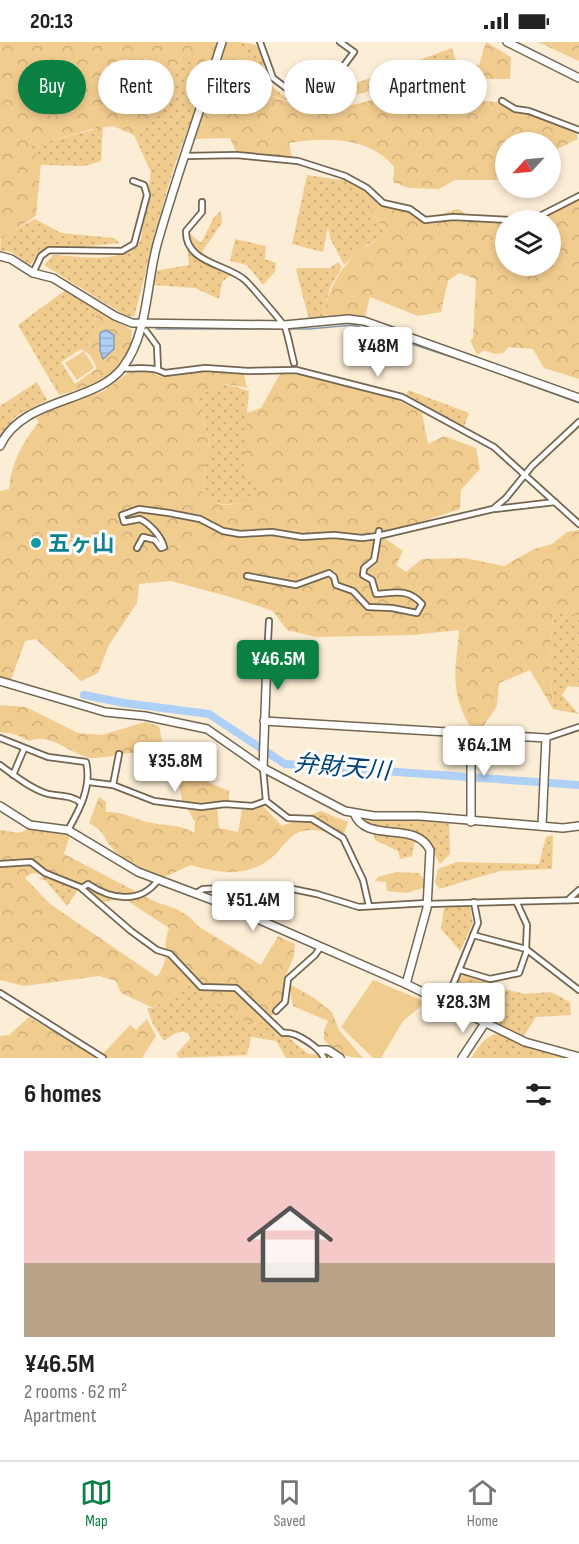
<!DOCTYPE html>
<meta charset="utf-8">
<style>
:root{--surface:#fff;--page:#f2f2f2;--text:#222;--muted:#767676;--line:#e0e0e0;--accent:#0b8043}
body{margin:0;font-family:"Sofia Sans Condensed","Noto Sans JP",sans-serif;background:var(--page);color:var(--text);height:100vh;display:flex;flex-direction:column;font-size:22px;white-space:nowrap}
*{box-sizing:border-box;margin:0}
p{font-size:20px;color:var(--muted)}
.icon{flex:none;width:33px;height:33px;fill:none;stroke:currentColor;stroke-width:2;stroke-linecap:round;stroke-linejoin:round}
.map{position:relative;height:1016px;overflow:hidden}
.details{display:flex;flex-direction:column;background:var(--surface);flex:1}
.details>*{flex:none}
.banner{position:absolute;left:18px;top:18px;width:543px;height:54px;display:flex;gap:12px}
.needle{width:39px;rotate:244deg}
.controls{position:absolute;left:495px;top:90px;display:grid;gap:12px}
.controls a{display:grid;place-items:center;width:66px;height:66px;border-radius:50%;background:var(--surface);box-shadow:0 3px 9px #0003;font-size:30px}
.price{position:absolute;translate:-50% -51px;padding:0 14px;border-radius:6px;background:#fff;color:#222;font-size:20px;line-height:39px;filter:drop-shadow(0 2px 3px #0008)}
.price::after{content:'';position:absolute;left:50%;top:36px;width:18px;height:14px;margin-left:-9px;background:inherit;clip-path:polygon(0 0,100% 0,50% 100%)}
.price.on{background:var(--accent);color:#fff}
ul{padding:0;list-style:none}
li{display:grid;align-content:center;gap:12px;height:318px;padding:0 24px}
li+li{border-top:2px solid var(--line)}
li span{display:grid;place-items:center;height:186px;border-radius:0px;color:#555}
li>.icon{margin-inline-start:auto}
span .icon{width:108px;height:108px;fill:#fffc;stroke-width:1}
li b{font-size:26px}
h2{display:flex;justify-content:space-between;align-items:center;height:72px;padding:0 24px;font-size:26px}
.chip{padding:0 21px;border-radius:27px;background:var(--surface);box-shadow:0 3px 9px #0003;font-size:21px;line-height:54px}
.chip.on{background:var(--accent);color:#fff}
.status{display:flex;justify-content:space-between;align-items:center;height:42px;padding:0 30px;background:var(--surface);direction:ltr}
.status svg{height:16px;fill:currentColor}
.menu{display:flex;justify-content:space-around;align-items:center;height:84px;border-top:2px solid var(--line);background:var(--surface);font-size:16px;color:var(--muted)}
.menu a{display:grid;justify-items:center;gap:3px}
.menu .on{color:var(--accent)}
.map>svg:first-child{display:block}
.grass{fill:url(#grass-dots)}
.forest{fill:url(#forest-crowns);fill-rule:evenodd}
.garden{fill:#f1cc8f}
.water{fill:url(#water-rules);stroke:#869cb4;stroke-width:1.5}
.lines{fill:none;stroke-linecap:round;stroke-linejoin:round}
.stream{stroke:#869cb4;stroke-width:1.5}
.river{stroke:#aed0f6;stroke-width:8}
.street-casing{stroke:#726651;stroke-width:8}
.secondary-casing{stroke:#726651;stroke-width:10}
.street{stroke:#fff;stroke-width:4.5}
.secondary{stroke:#fff;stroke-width:7}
.culture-dot{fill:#0f9aa8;stroke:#fdfdfd;stroke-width:2}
.labels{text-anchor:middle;stroke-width:6;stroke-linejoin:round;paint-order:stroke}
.culture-label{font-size:22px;font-weight:bold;fill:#0d838f;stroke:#fdfdfd;text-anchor:start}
.water-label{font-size:24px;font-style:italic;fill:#014279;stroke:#fdfdfd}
</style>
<div class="status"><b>20:13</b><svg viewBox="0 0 49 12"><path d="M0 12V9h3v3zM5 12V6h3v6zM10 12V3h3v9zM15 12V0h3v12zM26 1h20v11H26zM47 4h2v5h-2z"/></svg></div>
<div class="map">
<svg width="579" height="1016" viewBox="0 0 579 1016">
<defs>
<pattern id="grass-dots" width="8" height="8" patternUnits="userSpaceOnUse" patternTransform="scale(1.5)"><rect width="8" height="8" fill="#f1cc8f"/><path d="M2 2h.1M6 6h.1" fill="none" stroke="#cfaf7b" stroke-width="1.8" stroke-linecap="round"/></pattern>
<pattern id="forest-crowns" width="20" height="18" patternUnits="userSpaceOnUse" patternTransform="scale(1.5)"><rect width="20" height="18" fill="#f1cc8f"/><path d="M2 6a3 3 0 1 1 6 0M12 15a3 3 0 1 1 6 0" fill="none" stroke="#cfaf7b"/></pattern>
<pattern id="water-rules" width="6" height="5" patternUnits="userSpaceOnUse" patternTransform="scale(1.5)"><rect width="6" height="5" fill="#aed0f6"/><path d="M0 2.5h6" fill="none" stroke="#96b2d2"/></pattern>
</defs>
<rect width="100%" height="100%" fill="#fcedd6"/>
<g class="grass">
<path d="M232 0C267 0 261 9 266 40L290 59 269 53 251 36 249 19Z"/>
<polygon points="452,6 457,23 419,39 338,56 335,49"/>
<path d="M184 14 200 24 208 44C170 115 155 198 134 275L124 273 44 223 53 213C79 214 127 224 141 197L151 130 134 93 148 73 160 45Z"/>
<polygon points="103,85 101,119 84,124 41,123 30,104"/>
<polygon points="307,133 340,138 345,134 364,147 372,171 388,192 367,203 344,223 330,196 328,185 323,210 292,202"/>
<polygon points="221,169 222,181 202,210 219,225 233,231 222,240 219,257 195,246 153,243 154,229 189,223 186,189 201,201 214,175"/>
<polygon points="35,177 61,191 114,196 120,201 41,209 30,223 11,210 0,209 1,195"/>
<polygon points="235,197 266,204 265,217 276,221 275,230 263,243 247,223 230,219"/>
<polygon points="338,220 342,225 330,246 323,271 329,275 309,277 296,228 298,226 330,226"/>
<polygon points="67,247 100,270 96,272 94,291 84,309 81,307 61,320 59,353 18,283"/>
<polygon points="37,340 47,358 15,375 0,394 0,364"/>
<path d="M227 342 249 349 247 371 261 450C240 463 224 468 202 454L209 398 195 353Z"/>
<polygon points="408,348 469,371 464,385 406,355"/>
<polygon points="553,570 579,573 579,645 568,644 562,653 579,672 553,667 550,621"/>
<polygon points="423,774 449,778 450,812 440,822 426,797 415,800 412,814 400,817 398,809 375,798 373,790 356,776"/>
<polygon points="553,793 552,827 500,829 439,847 435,840 438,827 457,820 539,822 546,795"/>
<polygon points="48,832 80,845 67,864 45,838 39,837"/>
<polygon points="470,864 473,881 460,909 441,887 444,866"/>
<polygon points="461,931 494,941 490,948 480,953 456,943"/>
<path d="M189 943 268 978 308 1012 330 1013 334 1016H286L276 999 251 995 247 1013 179 1016 176 1012 190 997 189 992C179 987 173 992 164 999L153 982 147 966H153Z"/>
<polygon points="509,948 525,952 551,950 570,960 571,973 536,975 523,995 482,974 485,955 493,950"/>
<path d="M496 992 563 1011 566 1016H471C479 1005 483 996 496 992Z"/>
</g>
<g class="forest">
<path d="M0 0H232L249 19 251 36 269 53 305 66 344 65 423 46 440 48 455 45 459 58 497 60 513 69 529 71 576 90 578 97 551 110 550 100H506L505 138H455L439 147 409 146 393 140 394 125C370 94 324 95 289 101L292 116 236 110 230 96 191 97 208 50 199 28 184 14 157 49 145 80 134 93 113 84 92 87 31 104 41 121 36 174 0 197Z"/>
<polygon points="486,0 511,15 510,37 485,37 473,42 465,41 461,22 479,23"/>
<polygon points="538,0 579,0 579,19"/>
<path d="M364 147 398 165 431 175 458 167 467 173 505 180 506 224H550V178H525L579 155V337L544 326 533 307 508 305 504 311 494 312 484 308 477 313 470 298 473 296 476 237 459 231 448 239 441 270 418 274 370 255 365 274 329 275 323 271C335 230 349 212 388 192L372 171Z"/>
<path d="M100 270 132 288C131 293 132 302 130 307 121 333 85 347 59 353L56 343 59 338 61 320 75 342 97 326 90 313 84 309 94 291 96 271Z"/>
<path d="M220 327 244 332 247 346 227 342 195 353 209 398 202 454C225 468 237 465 257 449L244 423 247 371 261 366 280 332C327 331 382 347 422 371L428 402 444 394 476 406 480 427 461 448 460 467 380 493 403 509 396 523 406 530 422 517 465 516 504 524 534 507 552 502 567 490 579 488V573L553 571 550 621 553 667 530 628 499 641 497 664 482 686 469 683C449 646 456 628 459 588L413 593 316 595 287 588 273 569 234 556 171 539 139 542 137 561 109 603 98 631 81 639 36 597 25 599 11 638 0 637V449L9 447C11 421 22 401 39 380L36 376 67 360 102 350 128 331 146 329 163 335Z"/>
<path d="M0 663 26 665 78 691 102 693 145 680 159 684 165 714 189 707 186 731 229 749V760L217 766 219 786 238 790 242 768 263 764 282 784 321 769 348 780 343 794C329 791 311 784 297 791 286 797 280 810 270 817 244 836 219 831 191 823L162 836C146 828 123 819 112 806 101 793 107 791 89 781L99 755 106 760V770C125 770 131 776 147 780 163 784 181 782 194 791L195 780 182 758 180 746 146 726 138 710C127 711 98 717 91 716 69 712 50 690 30 699L14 692 0 690Z"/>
<path d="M33 785 59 788 70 793 64 812 158 861C174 865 188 871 198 884L261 923 278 894 295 902 294 914 285 936 283 955 267 981H248L189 943 153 966 121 951 116 939 99 934 24 944 0 938V788L19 791ZM32 831 71 837 104 860 123 856 169 886C161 908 172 913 157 935L50 862 25 836Z"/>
<polygon points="396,830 419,831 429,844 407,851 387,849 386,840 375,839 378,835"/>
<path d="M288 941 314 956 332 970 339 988 363 1016C346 1016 337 1011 324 998V988L328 979 293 964Z"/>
<polygon points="29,975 98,1016 0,1016 0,994 9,993"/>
<polygon points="147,977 156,994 142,1016 99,1016 130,983 136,988"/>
</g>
<g class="garden">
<polygon points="84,309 94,326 77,338 65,321"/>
<polygon points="373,938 426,960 403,979 381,1016 373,1016 341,985"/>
</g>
<polygon class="water" points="106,288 114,293 114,307 103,317 100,308 100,291"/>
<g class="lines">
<g class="stream">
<polyline points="156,287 309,287 353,283 476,323 579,361"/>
<polyline points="292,994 315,1008 321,1016"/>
</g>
<polyline class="river" points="84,653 124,661 209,672 285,722 579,743"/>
<g class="street-casing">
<g id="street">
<polyline points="260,0 273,36 294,52 304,56 317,55 325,49 354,10 340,0"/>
<polyline points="502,59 515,67 529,69 579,88"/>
<polyline points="185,114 237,113 298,119 345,134 367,146 383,161 410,167 425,178 453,175 512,178"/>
<path d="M202 160V170L186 189C185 222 229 222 246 239 252 245 283 281 285 285 289 297 291 310 294 321"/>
<polyline points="532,178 579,154"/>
<polyline points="33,231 41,214 49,208 122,209 134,202 147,153 144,143 133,139"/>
<polyline points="146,289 157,304 158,328 165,331 205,326 248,329 296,328 402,355 494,405 579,482"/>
<path d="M123 326C135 328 146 324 158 328"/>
<polyline points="495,467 555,460"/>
<path d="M137 506 143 495 155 498 161 506 164 505C161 494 150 482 140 477L124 480 122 473 139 467 169 471 200 477 223 489 240 492 272 490 302 495 334 493 362 496 378 494 493 467 506 456 532 424 579 380"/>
<path d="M247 534 296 543 329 531 334 535 336 543 353 549 368 565 392 566 417 571 422 562C408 546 395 551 376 552L372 538 363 533 364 526 374 518 379 489"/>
<polyline points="267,617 269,579"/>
<path d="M0 696 48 715 86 720C92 744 80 767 68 788"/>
<polyline points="546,696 579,685"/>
<path d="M0 723C14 733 28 745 45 751 57 755 71 752 81 761"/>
<polyline points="263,726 266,759 288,776 312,777 343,796 363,838 369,864"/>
<polyline points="13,733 24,707"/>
<polyline points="89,740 113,743 154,759 201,765 225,762 252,764 266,759"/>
<polyline points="113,743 119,712"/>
<path d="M0 822 31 820 45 831 80 845 131 889 157 908 170 912 201 945 236 946 283 991C296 989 319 1005 324 1016"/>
<path d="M82 846 88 842C110 857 140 863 158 838"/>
<polyline points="195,852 203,847 278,844 317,852 359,865 427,861"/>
<polyline points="568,858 579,848"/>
<polyline points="517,861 527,883 526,907"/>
<polyline points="427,862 579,858"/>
<polyline points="473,893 526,907 579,948"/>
<polyline points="460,928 490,937 519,931 527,908"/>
<polyline points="0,951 103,1016"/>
<polyline points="446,960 478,881 474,860"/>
<polyline points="276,969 285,960 288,937 315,913 320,906"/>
</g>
</g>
<g class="secondary-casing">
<g id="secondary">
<polyline points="507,0 579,36"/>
<polyline points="0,214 11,217 33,231 53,236 115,274 132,281 284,283 348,277 364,279 579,356"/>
<path d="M0 404C22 355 96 362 123 325 149 291 146 239 158 199 177 132 201 66 222 0"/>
<polyline points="0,639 105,670 145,674 207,687 263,726 345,769 374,774 420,774 563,786 579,784"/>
<polyline points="264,679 546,696 542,784"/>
<polyline points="471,690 471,780"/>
<polyline points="263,726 267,617"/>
<polyline points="0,764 30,783 68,788 138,830 223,862 406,942 525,1000 579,1015"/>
<path d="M354 771C366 803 415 777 430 808L427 866 406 942"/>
<polyline points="320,1008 328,1008 340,1016"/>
<polyline points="462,1016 485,981"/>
</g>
</g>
<use href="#street" class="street"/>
<use href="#secondary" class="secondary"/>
</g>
<circle class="culture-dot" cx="36" cy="501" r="6"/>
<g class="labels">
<g class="culture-label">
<text x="48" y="509">五ヶ山</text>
</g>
<g class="water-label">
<text transform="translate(342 725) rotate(5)" y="8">弁財天川</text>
</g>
</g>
</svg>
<div class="controls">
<a><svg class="needle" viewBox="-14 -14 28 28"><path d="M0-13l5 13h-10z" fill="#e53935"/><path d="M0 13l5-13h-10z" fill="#767676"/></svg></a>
<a><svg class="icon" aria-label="layers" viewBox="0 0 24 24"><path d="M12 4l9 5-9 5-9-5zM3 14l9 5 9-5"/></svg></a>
</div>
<b class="price" style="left:378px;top:336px">¥48M</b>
<b class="price on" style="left:278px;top:649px">¥46.5M</b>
<b class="price" style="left:484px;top:735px">¥64.1M</b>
<b class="price" style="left:175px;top:751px">¥35.8M</b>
<b class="price" style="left:253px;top:890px">¥51.4M</b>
<b class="price" style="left:463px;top:992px">¥28.3M</b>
<div class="banner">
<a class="chip on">Buy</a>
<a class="chip">Rent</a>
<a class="chip">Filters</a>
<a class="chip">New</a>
<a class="chip">Apartment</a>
</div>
</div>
<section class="details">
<h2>6 homes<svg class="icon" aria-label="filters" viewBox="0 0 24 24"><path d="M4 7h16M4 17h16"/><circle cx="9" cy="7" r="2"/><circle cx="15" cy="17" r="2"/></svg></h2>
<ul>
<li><span style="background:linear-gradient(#f6c9c9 60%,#b9a48a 0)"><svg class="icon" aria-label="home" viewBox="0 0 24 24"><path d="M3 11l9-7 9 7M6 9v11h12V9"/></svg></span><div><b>¥46.5M</b><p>2 rooms · 62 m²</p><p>Apartment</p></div></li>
</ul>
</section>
<nav class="menu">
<a class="on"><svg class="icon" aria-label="map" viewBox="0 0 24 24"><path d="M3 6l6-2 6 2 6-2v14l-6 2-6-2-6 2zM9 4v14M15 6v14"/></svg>Map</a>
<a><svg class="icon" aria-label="saved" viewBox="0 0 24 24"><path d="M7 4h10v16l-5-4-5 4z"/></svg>Saved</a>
<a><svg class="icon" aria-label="home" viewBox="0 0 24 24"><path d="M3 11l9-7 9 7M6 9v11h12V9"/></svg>Home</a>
</nav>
